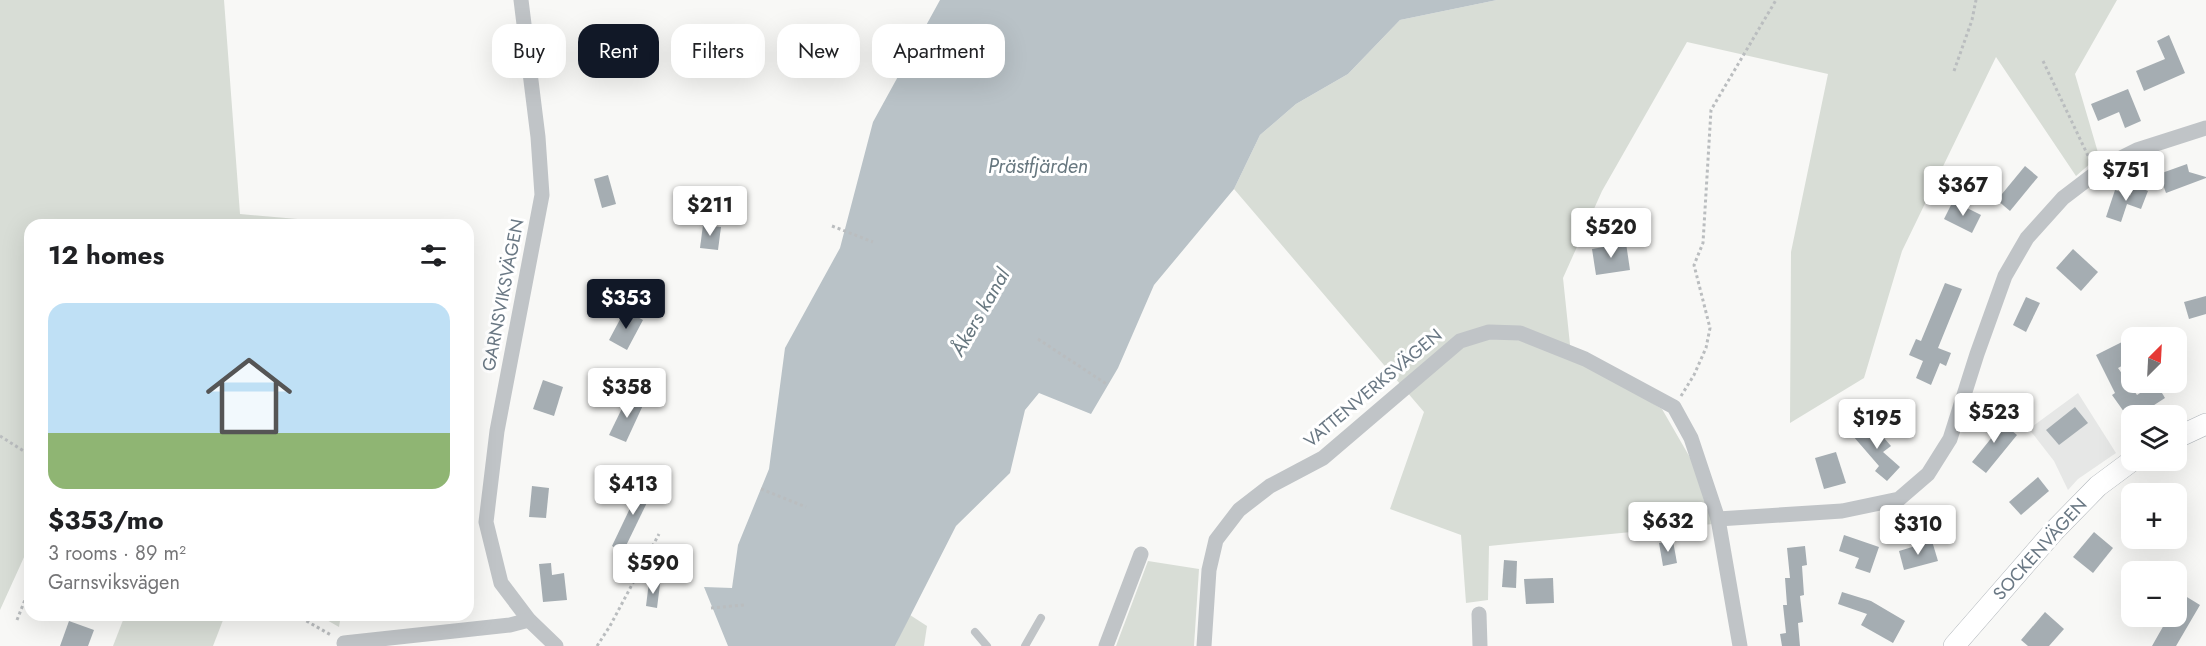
<!DOCTYPE html>
<meta charset="utf-8">
<style>
:root{--surface:#fff;--page:#f6f6f6;--text:#202124;--muted:#757577;--accent:#111827}
body{margin:0;font-family:Jost,sans-serif;background:var(--page);color:var(--text);height:100vh;display:flex;flex-direction:column;font-size:22px;white-space:nowrap}
*{box-sizing:border-box;margin:0}
p{font-size:20px;color:var(--muted)}
.icon{flex:none;width:33px;height:33px;fill:none;stroke:currentColor;stroke-width:2;stroke-linecap:round;stroke-linejoin:round}
.map{position:relative;flex:1;overflow:hidden}
.details{position:absolute;left:24px;top:219px;width:450px;height:402px;display:flex;flex-direction:column;background:var(--surface);border-radius:18px;box-shadow:0 6px 24px #0002}
.details>*{flex:none}
.guide{position:absolute;left:492px;top:24px;width:570px;height:54px;display:flex;gap:12px}
.needle{width:39px;rotate:24deg}
.controls{position:absolute;left:2121px;top:327px;display:grid;gap:12px}
.controls a{display:grid;place-items:center;width:66px;height:66px;border-radius:12px;background:var(--surface);box-shadow:0 6px 24px #0002;font-size:30px}
.price{position:absolute;translate:-50% -51px;padding:0 14px;border-radius:6px;background:#fff;color:#222;font-size:20px;line-height:39px;filter:drop-shadow(0 2px 3px #0008)}
.price::after{content:'';position:absolute;left:50%;top:36px;width:18px;height:14px;margin-left:-9px;background:inherit;clip-path:polygon(0 0,100% 0,50% 100%)}
.price.current{background:var(--accent);color:#fff}
ul{padding:0;list-style:none}
li{display:grid;align-content:center;gap:12px;height:318px;padding:0 24px}
li span{display:grid;place-items:center;height:186px;border-radius:18px;color:#555}
li>.icon{margin-inline-start:auto}
span .icon{width:108px;height:108px;fill:#fffc;stroke-width:1}
li b{font-size:26px}
h2{display:flex;justify-content:space-between;align-items:center;height:72px;padding:0 24px;font-size:26px}
.pill{padding:0 21px;border-radius:18px;background:var(--surface);box-shadow:0 6px 24px #0002;font-size:21px;line-height:54px}
.pill.current{background:var(--accent);color:#fff}
.map>svg:first-child{display:block}
.built{fill:#e6e7e6}
.green{fill:#d8ddd6}
.water{fill:#b9c2c7}
.building{fill:#a5adb2}
.lines{fill:none;stroke-linecap:round;stroke-linejoin:round}
.secondary-casing{stroke:#b2b7bc;stroke-width:22}
.path{stroke:#babdbf;stroke-width:3;stroke-dasharray:3 3;stroke-linecap:butt}
.lane{stroke:#c0c4c7;stroke-width:8}
.street{stroke:#c0c4c7;stroke-width:15}
.secondary{stroke:#fff;stroke-width:21}
.labels{text-anchor:middle;stroke-width:6;stroke-linejoin:round;paint-order:stroke}
.street-label{font-size:18px;fill:#6a7884;stroke:#fff}
.water-label{font-size:20px;font-style:italic;fill:#67777f;stroke:#fff}
</style>
<div class="map">
<svg width="2206" height="646" viewBox="0 0 2206 646">
<rect width="100%" height="100%" fill="#f8f8f6"/>
<polygon class="built" points="2078,393 2116,453 2078,479 2068,490 2054,461 2029,429"/>
<g class="green">
<polygon points="0,0 224,0 240,214 367,225 30,225 30,544 0,610"/>
<polygon points="1497,0 2117,0 2075,74 2099,156 2076,176 1996,57 1902,251 1864,378 1790,423 1791,252 1828,74 1687,42 1602,191 1563,278 1571,354 1662,409 1692,461 1713,524 1489,546 1488,600 1466,603 1461,535 1390,509 1424,412 1234,189 1260,135 1296,104 1348,74 1400,20"/>
<polygon points="1148,561 1199,569 1194,646 1116,646"/>
<polygon points="125,615 225,615 213,646 113,646"/>
<polygon points="318,615 341,615 339,627"/>
<polygon points="910,615 927,626 924,646 895,646"/>
</g>
<polygon class="water" points="940,0 1497,0 1400,20 1348,74 1296,104 1260,135 1234,189 1154,285 1118,368 1091,414 1039,393 1025,410 1010,473 956,526 895,646 728,646 704,587 732,588 738,545 769,469 785,348 840,248 873,122"/>
<g class="building">
<polygon points="2169,35 2185,73 2144,91 2136,71 2165,59 2157,41"/>
<polygon points="2128,89 2141,121 2125,128 2119,112 2098,121 2091,104"/>
<polygon points="2187,164 2189,172 2206,177 2206,178 2166,193 2159,174"/>
<polygon points="2025,166 2038,177 2010,211 1997,200"/>
<polygon points="608,175 616,204 602,208 594,179"/>
<polygon points="2134,185 2148,191 2141,209 2127,204 2121,222 2106,217 2115,190 2130,195 2130,196"/>
<polygon points="1953,201 1981,215 1972,233 1944,219"/>
<polygon points="703,225 721,227 718,250 700,248"/>
<polygon points="1626,243 1630,270 1596,275 1592,249"/>
<polygon points="2073,249 2098,272 2081,291 2056,268"/>
<polygon points="1945,283 1962,289 1938,348 1951,353 1946,366 1940,363 1931,385 1916,378 1923,361 1909,355 1916,339 1921,341"/>
<polygon points="2206,296 2206,314 2189,319 2184,302"/>
<polygon points="2026,297 2040,303 2026,332 2013,325"/>
<polygon points="625,310 643,320 627,350 609,340"/>
<polygon points="2122,342 2131,361 2118,368 2137,395 2156,383 2165,398 2148,409 2152,416 2127,416 2112,395 2115,393 2096,355"/>
<polygon points="543,380 563,387 554,416 533,409"/>
<polygon points="628,396 644,403 626,442 609,435"/>
<polygon points="2075,407 2088,423 2059,445 2046,430"/>
<polygon points="1994,416 2017,435 1986,473 1972,462 1993,436 1984,429"/>
<polygon points="1870,422 1891,446 1883,452 1900,467 1887,481 1875,471 1879,466 1853,436"/>
<polygon points="1836,452 1846,483 1824,489 1815,458"/>
<polygon points="2038,477 2049,491 2021,515 2009,502"/>
<polygon points="643,481 655,486 623,552 612,546"/>
<polygon points="532,486 549,488 546,518 529,517"/>
<polygon points="2094,532 2113,548 2093,573 2073,557"/>
<polygon points="1844,535 1879,547 1870,573 1855,568 1859,558 1839,551"/>
<polygon points="1673,541 1677,563 1663,566 1659,543"/>
<polygon points="1932,541 1938,561 1904,570 1899,551"/>
<polygon points="1805,546 1807,565 1802,566 1804,595 1800,596 1803,622 1798,623 1800,646 1782,646 1780,634 1786,633 1783,605 1787,605 1785,578 1790,578 1787,548"/>
<polygon points="1504,560 1517,561 1516,588 1502,587"/>
<polygon points="551,563 552,575 564,573 567,600 543,602 539,564"/>
<polygon points="1553,578 1554,603 1526,604 1524,579"/>
<polygon points="649,582 660,584 657,608 646,606"/>
<polygon points="1842,592 1871,601 1905,621 1893,643 1861,625 1867,614 1838,604"/>
<polygon points="2182,594 2200,605 2176,646 2152,646 2169,616 2176,616 2176,603"/>
<polygon points="2045,612 2064,629 2049,646 2028,646 2021,640"/>
<polygon points="69,621 94,630 88,646 60,646"/>
</g>
<g class="lines">
<g class="secondary-casing">
<g id="secondary">
<polyline points="2176,438 2206,424"/>
<polyline points="1954,646 2054,531 2098,486 2133,460"/>
</g>
</g>
<g class="path">
<polyline points="2043,61 2090,160"/>
<polyline points="1954,71 1972,20 1976,0"/>
<polyline points="832,226 873,242"/>
<polyline points="1038,339 1108,385"/>
<polyline points="1681,396 1694,375 1706,348 1710,328 1694,265 1703,243 1711,110 1776,0"/>
<polyline points="0,436 30,455"/>
<polyline points="2149,466 2161,460"/>
<polyline points="761,489 806,507"/>
<polyline points="711,608 744,605"/>
<polyline points="296,615 331,635"/>
<polyline points="17,620 30,587"/>
<polyline points="597,646 610,626 659,534"/>
</g>
<g class="lane">
<polyline points="975,632 987,646"/>
<polyline points="1025,646 1041,618"/>
</g>
<g class="street">
<polyline points="521,0 538,137 542,195 497,431 486,522 501,583 529,620 556,646"/>
<polyline points="1718,519 1842,511 1899,499 1928,474 1950,439 1977,354 2005,276 2027,238 2063,198 2105,166 2137,150 2206,128"/>
<polyline points="1479,614 1480,646"/>
<polyline points="344,643 510,625 529,620"/>
<polyline points="1106,646 1141,554"/>
<polyline points="1204,646 1209,570 1216,540 1239,510 1270,486 1323,458 1460,341 1489,332 1520,333 1585,359 1674,407 1691,438 1718,519 1740,646"/>
</g>
<use href="#secondary" class="secondary"/>
</g>
<g class="labels">
<g class="street-label">
<text transform="translate(503 295) rotate(-79)" y="6">GARNSVIKSVÄGEN</text>
<text transform="translate(1373 388) rotate(-40)" y="6">VATTENVERKSVÄGEN</text>
<text transform="translate(2040 549) rotate(-48)" y="6">SOCKENVÄGEN</text>
</g>
<g class="water-label">
<text x="1038" y="173">Prästfjärden</text>
<text transform="translate(980 312) rotate(-60)" y="7">Åkers kanal</text>
</g>
</g>
</svg>
<div class="controls">
<a><svg class="needle" viewBox="-14 -14 28 28"><path d="M0-13l5 13h-10z" fill="#e53935"/><path d="M0 13l5-13h-10z" fill="#757577"/></svg></a>
<a><svg class="icon" aria-label="layers" viewBox="0 0 24 24"><path d="M12 4l9 5-9 5-9-5zM3 14l9 5 9-5"/></svg></a>
<a>+</a>
<a>−</a>
</div>
<b class="price" style="left:2126px;top:202px">$751</b>
<b class="price" style="left:1963px;top:217px">$367</b>
<b class="price" style="left:710px;top:237px">$211</b>
<b class="price" style="left:1611px;top:259px">$520</b>
<b class="price current" style="left:626px;top:330px">$353</b>
<b class="price" style="left:627px;top:419px">$358</b>
<b class="price" style="left:1994px;top:444px">$523</b>
<b class="price" style="left:1877px;top:450px">$195</b>
<b class="price" style="left:633px;top:516px">$413</b>
<b class="price" style="left:1668px;top:553px">$632</b>
<b class="price" style="left:1918px;top:556px">$310</b>
<b class="price" style="left:653px;top:595px">$590</b>
<div class="guide">
<a class="pill">Buy</a>
<a class="pill current">Rent</a>
<a class="pill">Filters</a>
<a class="pill">New</a>
<a class="pill">Apartment</a>
</div>
<section class="details">
<h2>12 homes<svg class="icon" aria-label="filters" viewBox="0 0 24 24"><path d="M4 7h16M4 17h16"/><circle cx="9" cy="7" r="2"/><circle cx="15" cy="17" r="2"/></svg></h2>
<ul>
<li><span style="background:linear-gradient(#bfe0f5 70%,#8fb573 0)"><svg class="icon" aria-label="home" viewBox="0 0 24 24"><path d="M3 11l9-7 9 7M6 9v11h12V9"/></svg></span><div><b>$353/mo</b><p>3 rooms · 89 m²</p><p>Garnsviksvägen</p></div></li>
</ul>
</section>
</div>
